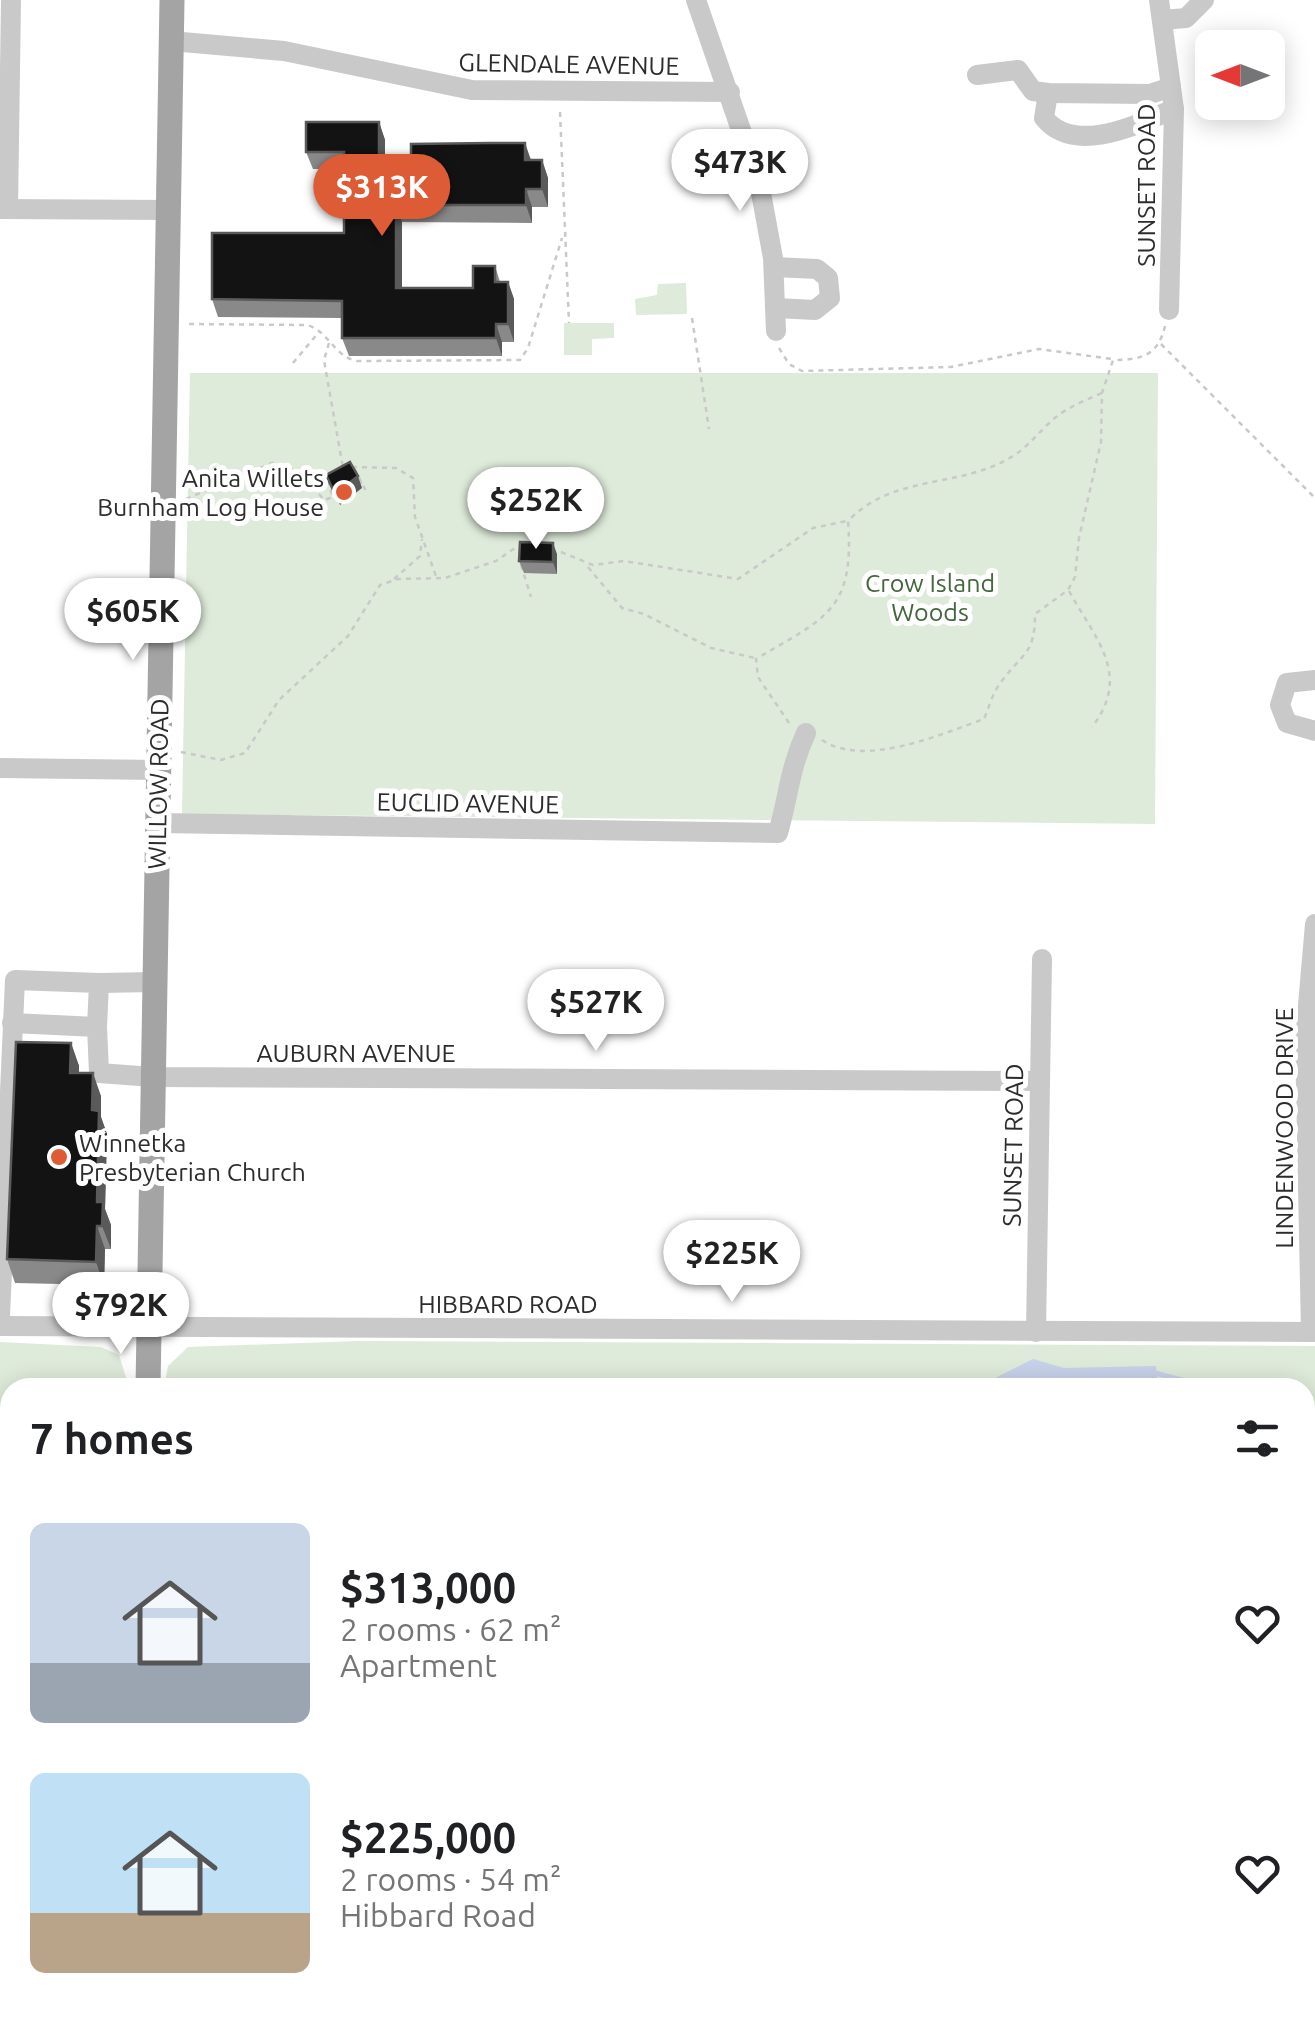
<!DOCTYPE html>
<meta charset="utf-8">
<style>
:root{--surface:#fff;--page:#f2f2f2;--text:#202124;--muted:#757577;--accent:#dd5c35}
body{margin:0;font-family:Ubuntu,sans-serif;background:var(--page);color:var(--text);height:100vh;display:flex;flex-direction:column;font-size:38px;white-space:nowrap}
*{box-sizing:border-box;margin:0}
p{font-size:32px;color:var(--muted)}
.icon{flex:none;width:55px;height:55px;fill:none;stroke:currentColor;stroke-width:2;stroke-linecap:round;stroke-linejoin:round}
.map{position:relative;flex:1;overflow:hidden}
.panel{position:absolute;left:0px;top:1378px;width:1315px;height:642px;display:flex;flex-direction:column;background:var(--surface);border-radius:30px 30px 0 0;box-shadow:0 5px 25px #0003}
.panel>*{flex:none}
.needle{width:65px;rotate:270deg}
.fabs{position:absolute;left:1195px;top:30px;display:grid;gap:20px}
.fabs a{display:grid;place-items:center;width:90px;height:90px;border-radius:15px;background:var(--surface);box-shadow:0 5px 25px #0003;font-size:50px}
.price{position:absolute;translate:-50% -85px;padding:0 22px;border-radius:35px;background:#fff;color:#222;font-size:32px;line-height:65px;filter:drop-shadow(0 2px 5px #0008)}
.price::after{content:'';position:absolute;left:50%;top:60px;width:30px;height:22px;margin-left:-15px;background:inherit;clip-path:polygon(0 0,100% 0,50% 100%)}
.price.on{background:var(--accent);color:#fff}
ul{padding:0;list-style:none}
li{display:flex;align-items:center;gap:30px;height:250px;padding:0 30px}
li span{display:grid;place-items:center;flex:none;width:280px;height:200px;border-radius:15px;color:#555}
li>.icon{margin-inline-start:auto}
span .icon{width:120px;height:120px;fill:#fffc;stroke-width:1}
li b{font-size:42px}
h2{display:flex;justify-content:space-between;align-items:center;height:120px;padding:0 30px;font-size:42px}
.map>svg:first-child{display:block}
.green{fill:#deeada}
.water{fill:#c7d1e9}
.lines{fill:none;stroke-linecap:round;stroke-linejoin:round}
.stream{stroke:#c7d1e9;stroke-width:5}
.path{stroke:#c9c9c9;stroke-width:2.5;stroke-dasharray:5 5;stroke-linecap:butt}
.minor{stroke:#c9c9c9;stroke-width:20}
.major{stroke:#a4a4a4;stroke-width:25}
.wall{fill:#898989}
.shaded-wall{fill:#5a5a5a}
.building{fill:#131313;stroke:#5a5a5a;stroke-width:2.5}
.poi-dot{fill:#dd5c35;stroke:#fff;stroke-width:4}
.labels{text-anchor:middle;stroke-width:10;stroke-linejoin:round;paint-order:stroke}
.street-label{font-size:25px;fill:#2c2c2c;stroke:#fff}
.poi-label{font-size:25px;fill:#2c2c2c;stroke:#fff;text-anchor:end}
.park-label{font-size:25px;fill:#43663c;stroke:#fff}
</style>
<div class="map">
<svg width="1315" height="2018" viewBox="0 0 1315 2018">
<rect width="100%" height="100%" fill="#fff"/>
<g class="green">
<polygon points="686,283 687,314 636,315 635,299 657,295 658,284"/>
<polygon points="614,323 614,338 592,339 592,355 564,355 564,323"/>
<polygon points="190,373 1158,373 1155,824 182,814"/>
<polygon points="359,1341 1315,1346 1315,2018 1110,2018 1110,2010 1305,2010 1305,1388 164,1388 168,1366 188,1347"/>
<polygon points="0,1342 101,1347 119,1355 129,1387 10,1388 10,2010 116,2010 116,2018 0,2018"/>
</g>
<polygon class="water" points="1033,1359 1064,1368 1156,1366 1158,1386 977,1387"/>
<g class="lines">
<g class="stream">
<polyline points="1155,1373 1212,1388"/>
<polyline points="1305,1526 1315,1533"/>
</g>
<g class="path">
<polyline points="560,112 569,323"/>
<polyline points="692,318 709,429"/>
<path d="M189 324 307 325C329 331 333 356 357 361L520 360 528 348 562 238"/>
<polyline points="329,343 324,360 343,468"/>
<polyline points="1161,344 1315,498"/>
<polyline points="779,348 789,364 802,371 951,367 1039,349 1112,359"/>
<polyline points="293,363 319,332"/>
<polyline points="352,467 396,468 413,478 415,517 437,579"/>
<polyline points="354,468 365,489 360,481"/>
<polyline points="186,474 221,473 232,480"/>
<polyline points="319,494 324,500 333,497 327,480"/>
<polyline points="186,499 272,463 287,466 309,481 326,479"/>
<polyline points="561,552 593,565 624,561 738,579 813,528 847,521"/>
<polyline points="521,565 531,597"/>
<polyline points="588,567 622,608 644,614 711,648 755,658"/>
<polyline points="394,579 420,556 422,539"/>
<path d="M1069 591C1096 640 1132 675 1092 727"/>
<path d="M789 723 758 677 756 659C825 618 855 611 848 521 894 473 961 489 1013 456 1031 445 1043 426 1060 414 1073 405 1088 399 1102 393"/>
<path d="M822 740C864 768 939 735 984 719 989 707 993 692 1001 682 1023 652 1035 655 1035 614L1068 590 1075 577 1079 538 1101 442 1102 393 1113 360C1141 360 1158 356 1165 326"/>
<polyline points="181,752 221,760 245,753 279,700 348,636 380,585 398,579 445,578 496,561 515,548"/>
<polyline points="0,1821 10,1821"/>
<polyline points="56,2018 56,2010"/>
<polyline points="1146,2018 1146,2010"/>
</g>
<g class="minor">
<polyline points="696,0 759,182 773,258 776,331"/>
<polyline points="1159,0 1174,109 1169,310"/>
<polyline points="1162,20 1186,18 1204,0"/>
<polyline points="171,41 284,51 472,90 730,92"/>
<polyline points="977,75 1018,70 1033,91 1048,93 1150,94 1171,87"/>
<path d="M1048 93 1044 118C1075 156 1138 124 1174 109"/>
<polyline points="0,209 168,210"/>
<polyline points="8,209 11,0"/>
<polyline points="774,267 817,269 828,278 830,298 815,310 776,308"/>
<polyline points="1315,680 1287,683 1280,705 1287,723 1315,731"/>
<polyline points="0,768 159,770"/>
<path d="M158 823 778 833C789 795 789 770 806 733"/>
<polyline points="99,983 155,982"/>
<polyline points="12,1023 97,1027 99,1073 153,1077 1039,1081"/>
<polyline points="0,1316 15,980 99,983 97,1027"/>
<polyline points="0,1326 1315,1332"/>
<polyline points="1036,1332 1042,959"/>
<polyline points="1311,1332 1305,1040 1315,924"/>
<polyline points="317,2010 539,2018"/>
<polyline points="931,2010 965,2014 972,2010"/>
<polyline points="702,2018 705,2010"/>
<polyline points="820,2018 821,2010"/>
<polyline points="1052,2018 1053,2010"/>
</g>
<g class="major">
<polyline points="148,1388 172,0"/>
<polyline points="135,2018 135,2010"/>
</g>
</g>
<g class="wall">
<polygon points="379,122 385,140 385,159 542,160 548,178 548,207 532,207 532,223 402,222 402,288 473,288 495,266 500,282 508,282 514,299 514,342 502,342 502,356 349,356 342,338 342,318 218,317 212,299 344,233 344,169 313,169 306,152"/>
<polygon points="557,554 557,574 524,573 519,561"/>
<polygon points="71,1043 79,1066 79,1073 101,1096 101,1117 107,1134 105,1209 111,1225 111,1249 105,1249 104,1285 15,1283 7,1259"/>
</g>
<g class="shaded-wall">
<polygon points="379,122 385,140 385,177 379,160"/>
<polygon points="525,143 531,160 525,160"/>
<polygon points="542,160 548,178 548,207 542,189"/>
<polygon points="526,189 532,207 532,223 526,205"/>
<polygon points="396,205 402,222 402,306 396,288"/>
<polygon points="508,282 514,299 514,342 508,324"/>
<polygon points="496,324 502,342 502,356 496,338"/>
<polygon points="358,476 362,488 340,505 335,494"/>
<polygon points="553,543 557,554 557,574 553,562"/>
<polygon points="71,1043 79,1066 79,1096 70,1073"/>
<polygon points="93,1073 101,1096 101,1117 107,1134 105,1209 111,1225 111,1249 102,1226 97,1202 92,1110"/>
<polygon points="97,1226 105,1249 104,1285 96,1262"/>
<polygon points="771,2010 776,2010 778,2018 771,2018"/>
</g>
<g class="building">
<polygon points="306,122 379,122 379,160 411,159 411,144 490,143 525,143 525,160 542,160 542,189 526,189 526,205 396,205 396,288 473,288 473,266 495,266 495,282 508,282 508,324 496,324 496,338 342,338 342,301 212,299 212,233 344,233 344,152 306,152"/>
<polygon points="350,462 358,476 335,494 326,475"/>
<polygon points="520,542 553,543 553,562 519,561"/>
<polygon points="16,1042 71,1043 70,1073 93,1073 92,1110 99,1111 97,1202 103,1202 102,1226 97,1226 96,1262 7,1259"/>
<rect x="737" y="2010" width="34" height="8"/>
</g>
<g class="poi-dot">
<circle cx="344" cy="492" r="10"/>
<circle cx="59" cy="1157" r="10"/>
</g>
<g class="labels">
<g class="street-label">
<text transform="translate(569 64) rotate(1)" y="9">GLENDALE AVENUE</text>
<text transform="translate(1146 185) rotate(-90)" y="9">SUNSET ROAD</text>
<text transform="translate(158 784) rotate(-89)" y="9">WILLOW ROAD</text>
<text transform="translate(468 803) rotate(1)" y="9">EUCLID AVENUE</text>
<text x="356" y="1062">AUBURN AVENUE</text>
<text transform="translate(1284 1128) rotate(-90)" y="9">LINDENWOOD DRIVE</text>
<text transform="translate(1013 1145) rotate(-89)" y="9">SUNSET ROAD</text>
<text x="508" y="1313">HIBBARD ROAD</text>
</g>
<g class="poi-label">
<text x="324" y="487">Anita Willets<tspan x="324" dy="29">Burnham Log House</tspan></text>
<text x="79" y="1152" text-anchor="start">Winnetka<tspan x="79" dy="29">Presbyterian Church</tspan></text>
</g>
<g class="park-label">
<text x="930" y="592">Crow Island<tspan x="930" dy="29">Woods</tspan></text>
</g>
</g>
</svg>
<div class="fabs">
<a><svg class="needle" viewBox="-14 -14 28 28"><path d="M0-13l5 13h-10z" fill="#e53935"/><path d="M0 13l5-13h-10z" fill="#757577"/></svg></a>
</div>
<b class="price" style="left:740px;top:214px">$473K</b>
<b class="price on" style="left:382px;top:239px">$313K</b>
<b class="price" style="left:536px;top:552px">$252K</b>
<b class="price" style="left:133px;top:663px">$605K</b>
<b class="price" style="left:596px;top:1054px">$527K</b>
<b class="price" style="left:732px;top:1305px">$225K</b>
<b class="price" style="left:121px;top:1357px">$792K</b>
<section class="panel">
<h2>7 homes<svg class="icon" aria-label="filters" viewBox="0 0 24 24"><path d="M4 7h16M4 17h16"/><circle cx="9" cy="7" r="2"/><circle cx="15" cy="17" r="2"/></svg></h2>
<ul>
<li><span style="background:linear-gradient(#c9d6e8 70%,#9aa5b1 0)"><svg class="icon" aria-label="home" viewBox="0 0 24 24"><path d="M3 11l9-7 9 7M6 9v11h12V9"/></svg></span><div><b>$313,000</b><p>2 rooms · 62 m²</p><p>Apartment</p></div><svg class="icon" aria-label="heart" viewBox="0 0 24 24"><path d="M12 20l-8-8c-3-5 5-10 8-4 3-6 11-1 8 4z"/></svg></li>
<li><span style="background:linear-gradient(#bfe0f5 70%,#b9a48a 0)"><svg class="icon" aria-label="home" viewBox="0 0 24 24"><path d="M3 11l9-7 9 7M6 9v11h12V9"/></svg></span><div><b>$225,000</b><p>2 rooms · 54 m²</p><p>Hibbard Road</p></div><svg class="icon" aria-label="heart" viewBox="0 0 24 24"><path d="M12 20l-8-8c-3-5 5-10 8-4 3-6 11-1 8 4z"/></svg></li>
</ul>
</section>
</div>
